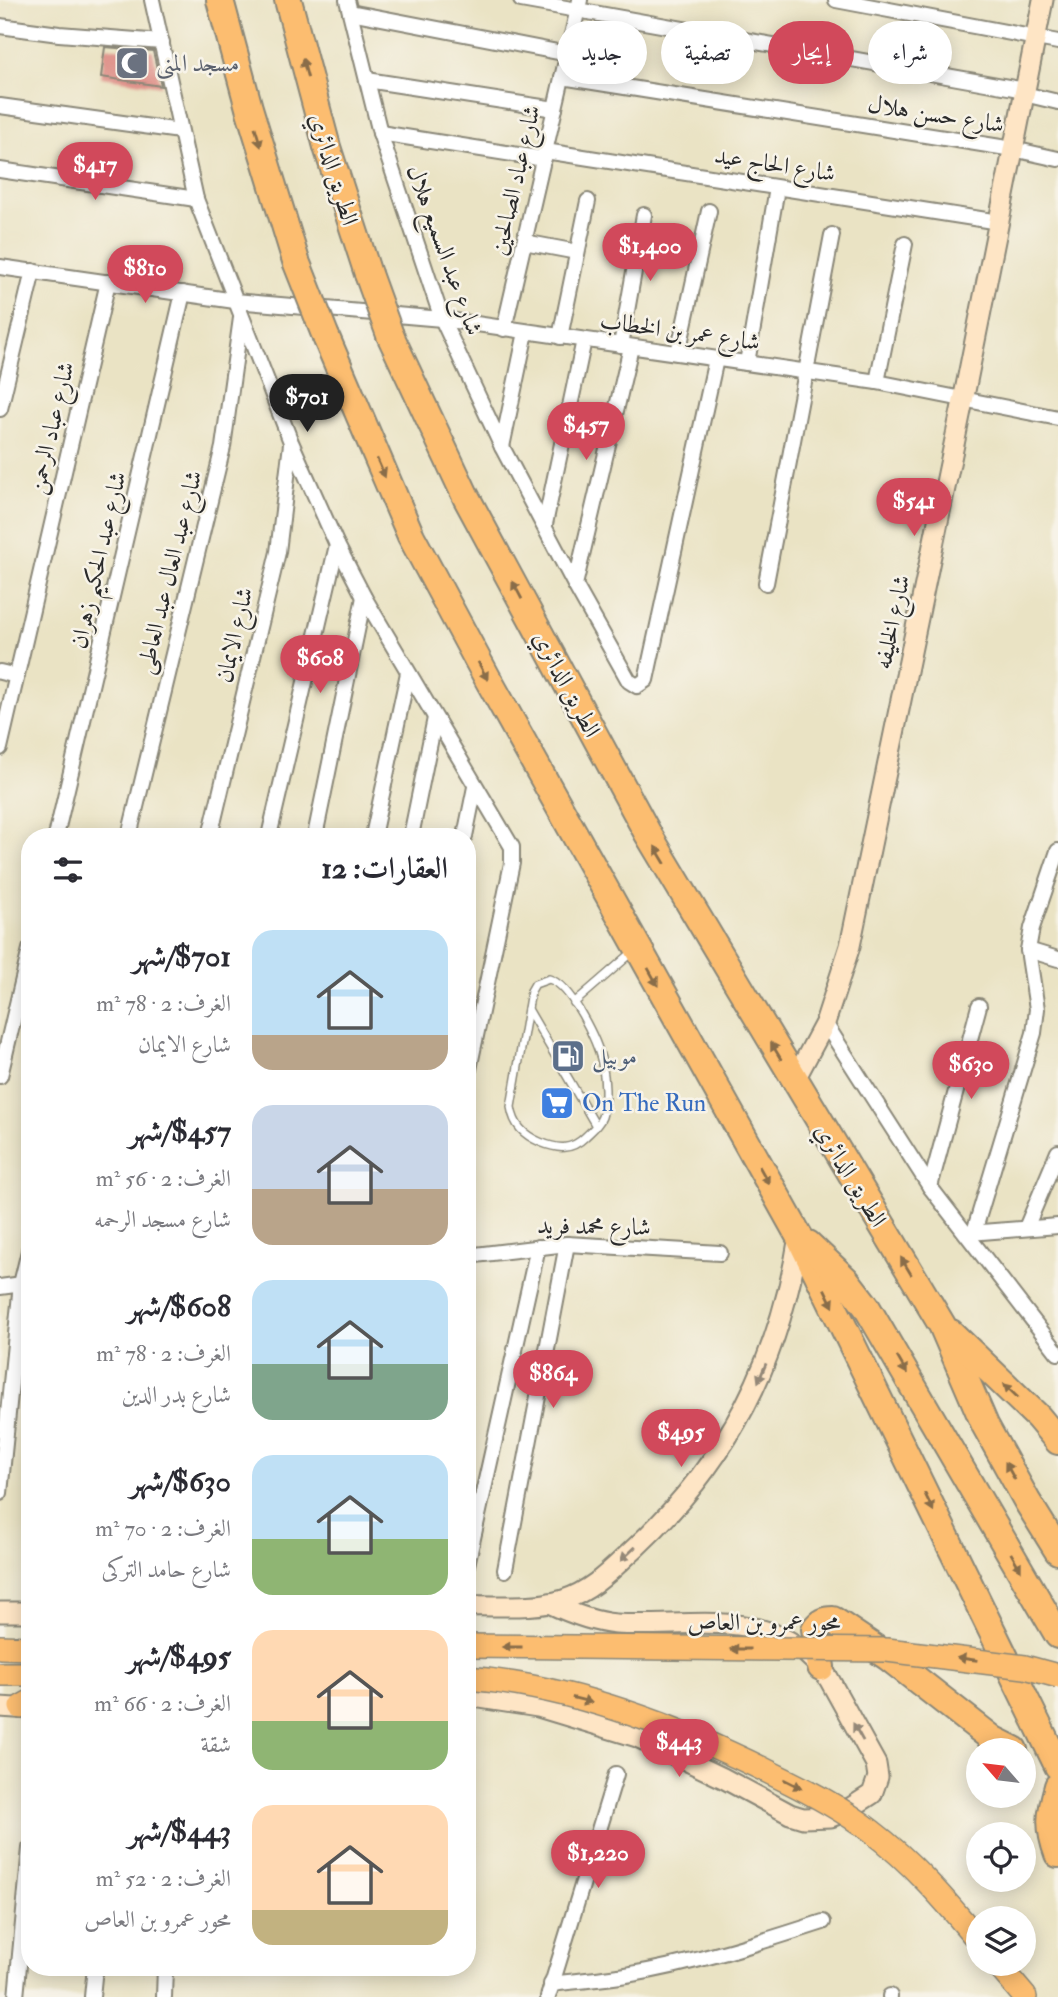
<!DOCTYPE html>
<html lang="ar">
<meta charset="utf-8">
<style>
:root{--surface:#fff;--page:#f2f2f3;--text:#2b2b33;--muted:#7c7c81;--accent:#d1495b}
body{margin:0;font-family:"IM FELL Double Pica",Amiri,serif;background:var(--page);color:var(--text);direction:rtl;height:100vh;display:flex;flex-direction:column;font-size:26px;white-space:nowrap}
*{box-sizing:border-box;margin:0}
p{font-size:23px;color:var(--muted)}
.icon{flex:none;width:38px;height:38px;fill:none;stroke:currentColor;stroke-width:2;stroke-linecap:round;stroke-linejoin:round}
.map{position:relative;flex:1;overflow:hidden;direction:ltr}
.sheet{position:absolute;left:21px;top:828px;width:455px;height:1148px;display:flex;flex-direction:column;background:var(--surface);border-radius:28px;box-shadow:0 4px 18px #0003;direction:rtl}
.sheet>*{flex:none}
.banner{position:absolute;left:497px;top:21px;width:455px;height:63px;direction:rtl;display:flex;gap:14px}
.needle{width:46px;rotate:298deg}
.controls{position:absolute;left:966px;top:1738px;display:grid;gap:14px}
.controls a{display:grid;place-items:center;width:70px;height:70px;border-radius:50%;background:var(--surface);box-shadow:0 4px 18px #0003;font-size:35px}
.price{position:absolute;translate:-50% -60px;padding:0 16px;border-radius:24px;background:var(--accent);color:#fff;font-size:23px;line-height:46px;filter:drop-shadow(0 2px 4px #0008)}
.price::after{content:'';position:absolute;left:50%;top:42px;width:21px;height:16px;margin-left:-10px;background:inherit;clip-path:polygon(0 0,100% 0,50% 100%)}
.price.active{background:#222;color:#fff}
ul{padding:0;list-style:none}
li{display:flex;align-items:center;gap:21px;height:175px;padding:0 28px}
li span{display:grid;place-items:center;flex:none;width:196px;height:140px;border-radius:21px;color:#555}
li>.icon{margin-inline-start:auto}
span .icon{width:84px;height:84px;fill:#fffc;stroke-width:1}
li b{font-size:30px}
h2{display:flex;justify-content:space-between;align-items:center;height:84px;padding:0 28px;font-size:30px}
.tag{padding:0 24px;border-radius:32px;background:var(--surface);box-shadow:0 4px 18px #0003;font-size:24px;line-height:63px}
.tag.active{background:var(--accent);color:#fff}
.map>svg:first-child{display:block}
.building{fill:#df938b}
.lines{fill:none;stroke-linecap:round;stroke-linejoin:round}
.lane-casing{stroke:#8a8778;stroke-width:10}
.street-casing{stroke:#8a8778;stroke-width:18}
.secondary-casing{stroke:#8a8778;stroke-width:23}
.primary-casing{stroke:#8a8778;stroke-width:26}
.highway-casing{stroke:#8a8778;stroke-width:30}
.lane{stroke:#fff;stroke-width:7}
.street{stroke:#fff;stroke-width:14}
.secondary{stroke:#fee5c5;stroke-width:19}
.primary{stroke:#fcbd6f;stroke-width:23}
.highway{stroke:#fcbd6f;stroke-width:26}
.primary-bridge-casing{stroke:#8a8778;stroke-width:26;stroke-linecap:butt}
.highway-bridge-casing{stroke:#8a8778;stroke-width:30;stroke-linecap:butt}
.primary-bridge{stroke:#fcbd6f;stroke-width:23}
.highway-bridge{stroke:#fcbd6f;stroke-width:26}
.oneway{fill:#896d4a}
.oneway2{fill:#948878}
.labels{text-anchor:middle;stroke-width:5;stroke-linejoin:round;paint-order:stroke}
.worship-label{font-size:24px;fill:#5b616d;stroke:#f7f3e8;text-anchor:start}
.street-label{font-size:24px;fill:#2b2b2b;stroke:#f7f3e8}
.service-label{font-size:24px;fill:#4e5e75;stroke:#f7f3e8;text-anchor:start}
.shop-label{font-size:24px;fill:#366cbe;stroke:#f7f3e8;text-anchor:start}
</style>
<div class="map">
<svg width="1058" height="1997" viewBox="0 0 1058 1997">
<rect width="100%" height="100%" fill="#f7f3e8"/>
<filter id="ink" filterUnits="userSpaceOnUse"><feTurbulence type="fractalNoise" baseFrequency=".0143" numOctaves="2"/><feDisplacementMap in="SourceGraphic" scale="14" xChannelSelector="R" yChannelSelector="G"/><feConvolveMatrix kernelMatrix="1 2 1 2 8 2 1 2 1" color-interpolation-filters="sRGB"/></filter>
<filter id="wash" filterUnits="userSpaceOnUse"><feTurbulence type="fractalNoise" baseFrequency=".00686" numOctaves="4" result="noise"/><feDisplacementMap in="SourceGraphic" scale="28" xChannelSelector="R" yChannelSelector="G"/><feGaussianBlur stdDeviation="1.57" result="paint"/><feColorMatrix in="noise" values="0 0 0 0 0 0 0 0 0 0 0 0 0 0 0 0 0 1.4 0 .05"/><feComposite in="paint" operator="in"/></filter>
<g filter="url(#wash)">
<rect width="100%" height="100%" fill="#eae3c4"/>
<g id="blocks">
<polygon class="building" points="105,47 153,51 161,86 101,77"/>
</g>
</g>
<g filter="url(#ink)">
<use href="#blocks" fill-opacity="0" stroke="#8a8778" stroke-width="2"/>
<g class="lines">
<g class="lane-casing">
<g id="lane">
<path d="M549 979C570 984 598 1041 602 1063 605 1078 607 1101 602 1117 599 1125 591 1131 585 1137 571 1151 557 1149 540 1142 524 1135 514 1126 511 1107L531 991 535 984Z"/>
<polyline points="574,1003 634,951"/>
<polyline points="528,1009 596,1126"/>
</g>
</g>
<g class="street-casing">
<g id="street">
<polyline points="152,0 196,199 291,442 337,545 364,597 512,847 512,863 467,1079"/>
<polyline points="347,0 380,133 442,319 502,447 575,585 629,681 637,686 646,680 716,359"/>
<polyline points="521,0 1025,90"/>
<polyline points="836,0 1058,42"/>
<polyline points="350,12 568,54"/>
<polyline points="0,26 59,34 162,42"/>
<polyline points="562,77 1013,149 1058,159"/>
<polyline points="367,80 555,109"/>
<polyline points="1024,94 1058,102"/>
<polyline points="0,106 180,131"/>
<polyline points="380,133 544,159"/>
<polyline points="545,151 999,222"/>
<polyline points="0,170 196,199"/>
<polyline points="524,242 577,252"/>
<polyline points="0,267 235,301 442,319 877,382 1058,418"/>
<polyline points="504,329 580,0"/>
<polyline points="560,337 588,201"/>
<polyline points="621,345 644,215"/>
<polyline points="678,353 709,211"/>
<polyline points="747,363 777,188"/>
<polyline points="877,382 905,244"/>
<polyline points="0,409 33,271"/>
<polyline points="502,447 526,332"/>
<polyline points="545,524 584,340"/>
<polyline points="766,583 832,235"/>
<polyline points="575,585 631,347"/>
<polyline points="0,672 17,676"/>
<polyline points="0,748 108,282"/>
<polyline points="56,836 183,293"/>
<polyline points="129,836 223,447 241,318"/>
<polyline points="210,836 278,552 291,444"/>
<polyline points="269,836 337,545"/>
<polyline points="315,836 364,597"/>
<polyline points="373,836 408,673"/>
<polyline points="411,836 435,718"/>
<polyline points="465,836 475,787"/>
<polyline points="1028,950 1058,959"/>
<polyline points="825,1023 930,1187 1058,1353"/>
<polyline points="0,1076 30,949"/>
<polyline points="930,1187 979,1006"/>
<polyline points="1026,1228 1058,1152"/>
<polyline points="974,1232 1034,1033 1037,1009 1028,950 1032,928 1058,851"/>
<polyline points="969,1233 1058,1226"/>
<polyline points="467,1256 567,1244 720,1253"/>
<polyline points="0,1287 30,1283"/>
<polyline points="0,1493 21,1284 30,1247"/>
<polyline points="467,1565 538,1247"/>
<polyline points="505,1570 567,1244"/>
<path d="M551 1984C576 1981 601 1979 626 1975 693 1964 758 1943 823 1922"/>
<polyline points="890,1996 890,1997"/>
<polyline points="16,1997 30,1848"/>
<polyline points="92,1997 95,1967"/>
<polyline points="164,1997 165,1967"/>
<polyline points="548,1997 616,1774"/>
</g>
</g>
<g class="secondary-casing">
<g id="secondary">
<polyline points="794,1081 825,1023 850,946 963,401 1043,0"/>
<path d="M467 1606C498 1605 533 1609 563 1600 593 1591 614 1567 636 1547 729 1460 779 1362 799 1236"/>
<polyline points="0,1612 30,1612"/>
<path d="M467 1696 538 1707 637 1737 723 1778 790 1814 803 1818 831 1817 844 1812 872 1794 878 1777 876 1764 829 1679C776 1602 695 1629 616 1624 592 1622 570 1613 549 1603"/>
<polyline points="0,1707 30,1709"/>
</g>
</g>
<g class="primary-casing">
<g id="primary">
<polyline points="0,1647 30,1648"/>
<polyline points="0,1674 30,1674"/>
<polyline points="21,1707 30,1702"/>
<polyline points="997,1964 1025,1997"/>
</g>
</g>
<g class="highway-casing">
<g id="highway">
<polyline points="220,0 249,108 296,261"/>
<polyline points="288,0 327,147 368,274"/>
<polyline points="390,335 466,497 648,834 942,1325 985,1425 1027,1501 1058,1551"/>
<polyline points="326,337 411,536 489,681 799,1236 1058,1766"/>
<polyline points="808,1244 846,1280 866,1306 1058,1635"/>
<polyline points="951,1333 1038,1417 1058,1441"/>
<path d="M821 1667 815 1629C820 1622 824 1620 833 1620L888 1657 994 1740 1014 1750"/>
<path d="M1058 1786C1050 1814 1048 1827 1058 1854"/>
</g>
</g>
<use href="#lane" class="lane"/>
<use href="#street" class="street"/>
<use href="#secondary" class="secondary"/>
<use href="#primary" class="primary"/>
<use href="#highway" class="highway"/>
<g class="primary-bridge-casing">
<g id="primary-bridge">
<polyline points="467,1646 887,1650 1025,1667 1058,1676"/>
<path d="M467 1678C573 1686 680 1727 775 1775 808 1791 841 1808 871 1831 912 1862 946 1901 978 1940"/>
</g>
</g>
<g class="highway-bridge-casing">
<g id="highway-bridge">
<polyline points="296,261 326,337"/>
<polyline points="368,274 390,335"/>
</g>
</g>
<use href="#primary-bridge" class="primary-bridge"/>
<use href="#highway-bridge" class="highway-bridge"/>
</g>
<defs><path id="oneway-solid" d="M-6-.8H1V-3.2L6.5 0L1 3.2V.8H-6Z" transform="scale(1.75)"/></defs>
<g class="oneway">
<use href="#oneway-solid" transform="translate(305 68) rotate(-105)"/>
<use href="#oneway-solid" transform="translate(258 137) rotate(73)"/>
<use href="#oneway-solid" transform="translate(381 468) rotate(66)"/>
<use href="#oneway-solid" transform="translate(517 590) rotate(-118)"/>
<use href="#oneway-solid" transform="translate(483 671) rotate(62)"/>
<use href="#oneway-solid" transform="translate(660 855) rotate(-121)"/>
<use href="#oneway-solid" transform="translate(653 977) rotate(61)"/>
<use href="#oneway-solid" transform="translate(776 1051) rotate(-121)"/>
<use href="#oneway-solid" transform="translate(764 1175) rotate(61)"/>
<use href="#oneway-solid" transform="translate(906 1266) rotate(-121)"/>
<use href="#oneway-solid" transform="translate(829 1298) rotate(64)"/>
<use href="#oneway-solid" transform="translate(902 1365) rotate(60)"/>
<use href="#oneway-solid" transform="translate(1011 1391) rotate(-136)"/>
<use href="#oneway-solid" transform="translate(1010 1471) rotate(-119)"/>
<use href="#oneway-solid" transform="translate(929 1502) rotate(64)"/>
<use href="#oneway-solid" transform="translate(1016 1562) rotate(60)"/>
<use href="#oneway-solid" transform="translate(512 1647) rotate(-180)"/>
<use href="#oneway-solid" transform="translate(740 1649) rotate(-180)"/>
<use href="#oneway-solid" transform="translate(967 1659) rotate(-172)"/>
<use href="#oneway-solid" transform="translate(582 1700) rotate(15)"/>
<use href="#oneway-solid" transform="translate(793 1784) rotate(27)"/>
</g>
<g class="oneway2">
<use href="#oneway-solid" transform="translate(762 1373) rotate(113)"/>
<use href="#oneway-solid" transform="translate(628 1554) rotate(137)"/>
<use href="#oneway-solid" transform="translate(858 1732) rotate(-119)"/>
</g>
</g>
<defs>
<g id="mosque-square" transform="scale(1.75)"><rect x="-9" y="-9" width="18" height="18" rx="4" fill="#6b7280" stroke="#f7f3e8"/><path d="M3.5-4.9A6 6 0 1 0 3.5 4.9A5 5 0 1 1 3.5-4.9Z" fill="#fff"/></g>
<g id="fuel-square" transform="scale(1.75)"><rect x="-9" y="-9" width="18" height="18" rx="4" fill="#5c6f8a" stroke="#f7f3e8"/><path d="M-5.5-6h7V0h2V4h1.3V-2.5L3-4.5l.8-.8L6-3V5H2.5V1h-1V6h-7ZM-4.2-4.7v3.2H.2V-4.7Z" fill="#fff"/></g>
<g id="supermarket-square" transform="scale(1.75)"><rect x="-9" y="-9" width="18" height="18" rx="4" fill="#3f7fe0" stroke="#f7f3e8"/><path d="M-6-5.5h2.5l.6 2H6L4.5 2H-2.5L-4.4-4H-6ZM-1.5 3.2a1.3 1.3 0 1 0 .1 0ZM3 3.2a1.3 1.3 0 1 0 .1 0Z" fill="#fff"/></g>
</defs>
<g fill-rule="evenodd">
<use href="#mosque-square" x="132" y="63"/>
<use href="#fuel-square" x="568" y="1056"/>
<use href="#supermarket-square" x="557" y="1103"/>
</g>
<g class="labels">
<g class="worship-label">
<text x="156" y="71">مسجد المنى</text>
</g>
<g class="street-label">
<text transform="translate(936 114) rotate(9)" y="8">شارع حسن هلال</text>
<text transform="translate(775 164) rotate(9)" y="8">شارع الحاج عيد</text>
<text transform="translate(334 169) rotate(73)" y="8">الطريق الدائري</text>
<text transform="translate(515 180) rotate(-77)" y="8">شارع عباد الصالحين</text>
<text transform="translate(445 250) rotate(70)" y="8">شارع عبد السميع هلال</text>
<text transform="translate(680 331) rotate(8)" y="8">شارع عمر بن الخطاب</text>
<text transform="translate(51 428) rotate(-77)" y="8">شارع عباد الرحمن</text>
<text transform="translate(98 560) rotate(-77)" y="8">شارع عبد الحكيم زهران</text>
<text transform="translate(169 572) rotate(-76)" y="8">شارع عبد العال عبد العاطى</text>
<text transform="translate(892 622) rotate(-78)" y="8">شارع الخليفه</text>
<text transform="translate(234 635) rotate(-77)" y="8">شارع الايمان</text>
<text transform="translate(567 684) rotate(62)" y="8">الطريق الدائري</text>
<text transform="translate(851 1175) rotate(59)" y="8">الطريق الدائري</text>
<text transform="translate(594 1226) rotate(1)" y="8">شارع محمد فريد</text>
<text x="764" y="1630">محور عمرو بن العاص</text>
</g>
<g class="service-label">
<text x="592" y="1064">موبيل</text>
</g>
<g class="shop-label">
<text x="582" y="1111">On The Run</text>
</g>
</g>
</svg>
<div class="controls">
<a><svg class="needle" viewBox="-14 -14 28 28"><path d="M0-13l5 13h-10z" fill="#e53935"/><path d="M0 13l5-13h-10z" fill="#7c7c81"/></svg></a>
<a><svg class="icon" aria-label="locate" viewBox="0 0 24 24"><circle cx="12" cy="12" r="6"/><path d="M12 2v4M12 18v4M2 12h4M18 12h4"/></svg></a>
<a><svg class="icon" aria-label="layers" viewBox="0 0 24 24"><path d="M12 4l9 5-9 5-9-5zM3 14l9 5 9-5"/></svg></a>
</div>
<b class="price" style="left:95px;top:202px">$417</b>
<b class="price" style="left:650px;top:283px">$1,400</b>
<b class="price" style="left:145px;top:305px">$810</b>
<b class="price active" style="left:307px;top:434px">$701</b>
<b class="price" style="left:586px;top:462px">$457</b>
<b class="price" style="left:914px;top:538px">$541</b>
<b class="price" style="left:320px;top:695px">$608</b>
<b class="price" style="left:971px;top:1101px">$630</b>
<b class="price" style="left:553px;top:1410px">$864</b>
<b class="price" style="left:681px;top:1469px">$495</b>
<b class="price" style="left:679px;top:1779px">$443</b>
<b class="price" style="left:598px;top:1890px">$1,220</b>
<div class="banner">
<a class="tag">شراء</a>
<a class="tag active">إيجار</a>
<a class="tag">تصفية</a>
<a class="tag">جديد</a>
</div>
<section class="sheet">
<h2>العقارات: 12<svg class="icon" aria-label="filters" viewBox="0 0 24 24"><path d="M4 7h16M4 17h16"/><circle cx="9" cy="7" r="2"/><circle cx="15" cy="17" r="2"/></svg></h2>
<ul>
<li><span style="background:linear-gradient(#bfe0f5 75%,#b9a48a 0)"><svg class="icon" aria-label="home" viewBox="0 0 24 24"><path d="M3 11l9-7 9 7M6 9v11h12V9"/></svg></span><div><b>$701/شهر</b><p>الغرف: 2 · 78 m²</p><p>شارع الايمان</p></div></li>
<li><span style="background:linear-gradient(#c9d6e8 60%,#b9a48a 0)"><svg class="icon" aria-label="home" viewBox="0 0 24 24"><path d="M3 11l9-7 9 7M6 9v11h12V9"/></svg></span><div><b>$457/شهر</b><p>الغرف: 2 · 56 m²</p><p>شارع مسجد الرحمه</p></div></li>
<li><span style="background:linear-gradient(#bfe0f5 60%,#7fa58c 0)"><svg class="icon" aria-label="home" viewBox="0 0 24 24"><path d="M3 11l9-7 9 7M6 9v11h12V9"/></svg></span><div><b>$608/شهر</b><p>الغرف: 2 · 78 m²</p><p>شارع بدر الدين</p></div></li>
<li><span style="background:linear-gradient(#bfe0f5 60%,#8fb573 0)"><svg class="icon" aria-label="home" viewBox="0 0 24 24"><path d="M3 11l9-7 9 7M6 9v11h12V9"/></svg></span><div><b>$630/شهر</b><p>الغرف: 2 · 70 m²</p><p>شارع حامد التركى</p></div></li>
<li><span style="background:linear-gradient(#ffd9b3 65%,#8fb573 0)"><svg class="icon" aria-label="home" viewBox="0 0 24 24"><path d="M3 11l9-7 9 7M6 9v11h12V9"/></svg></span><div><b>$495/شهر</b><p>الغرف: 2 · 66 m²</p><p>شقة</p></div></li>
<li><span style="background:linear-gradient(#ffd9b3 75%,#c2b280 0)"><svg class="icon" aria-label="home" viewBox="0 0 24 24"><path d="M3 11l9-7 9 7M6 9v11h12V9"/></svg></span><div><b>$443/شهر</b><p>الغرف: 2 · 52 m²</p><p>محور عمرو بن العاص</p></div></li>
</ul>
</section>
</div>
